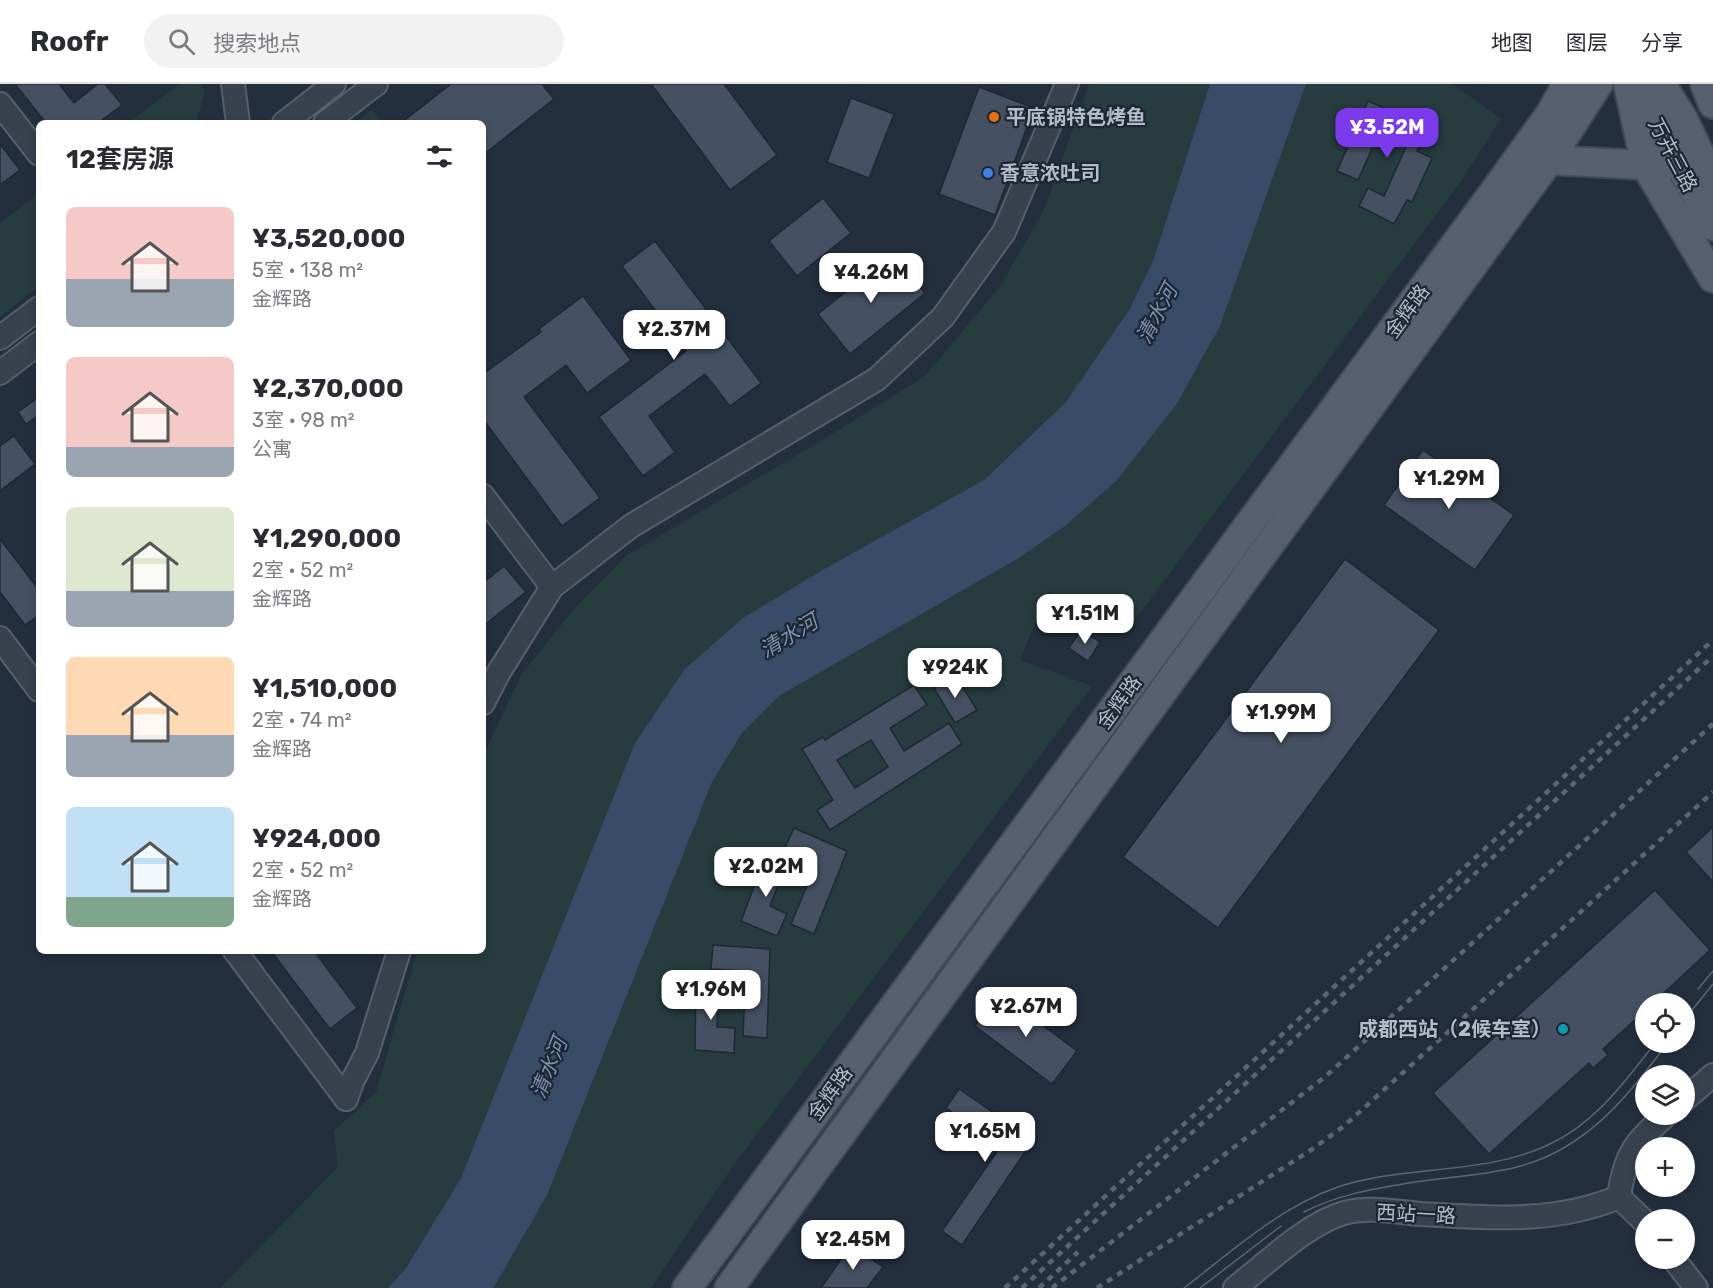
<!DOCTYPE html>
<html lang="zh">
<meta charset="utf-8">
<style>
:root{--surface:#fff;--page:#f2f2f3;--text:#2b2b33;--muted:#7c7c81;--line:#e1e1e2;--accent:#7c3aed}
body{margin:0;font-family:Rubik,"Noto Sans SC",sans-serif;background:var(--page);color:var(--text);height:100vh;display:flex;flex-direction:column;font-size:22px;white-space:nowrap}
*{box-sizing:border-box;margin:0}
p{font-size:20px;color:var(--muted)}
.icon{flex:none;width:33px;height:33px;fill:none;stroke:currentColor;stroke-width:2;stroke-linecap:round;stroke-linejoin:round}
.map{position:relative;flex:1;overflow:hidden}
.side{position:absolute;left:36px;top:36px;width:450px;height:834px;display:flex;flex-direction:column;background:var(--surface);border-radius:9px;box-shadow:0 3px 9px #0003}
.side>*{flex:none}
.buttons{position:absolute;left:1635px;top:909px;display:grid;gap:12px}
.buttons a{display:grid;place-items:center;width:60px;height:60px;border-radius:50%;background:var(--surface);box-shadow:0 3px 9px #0003;font-size:30px}
.price{position:absolute;translate:-50% -51px;padding:0 14px;border-radius:12px;background:#fff;color:#222;font-size:20px;line-height:39px;filter:drop-shadow(0 2px 3px #0008)}
.price::after{content:'';position:absolute;left:50%;top:36px;width:18px;height:14px;margin-left:-9px;background:inherit;clip-path:polygon(0 0,100% 0,50% 100%)}
.price.on{background:var(--accent);color:#fff}
ul{padding:0;list-style:none}
li{display:flex;align-items:center;gap:18px;height:150px;padding:0 30px}
li span{display:grid;place-items:center;flex:none;width:168px;height:120px;border-radius:9px;color:#555}
li>.icon{margin-inline-start:auto}
span .icon{width:72px;height:72px;fill:#fffc;stroke-width:1}
li b{font-size:26px}
h2{display:flex;justify-content:space-between;align-items:center;height:72px;padding:0 30px;font-size:26px}
header{display:flex;align-items:center;gap:36px;box-sizing:border-box;height:84px;padding:0 30px;background:var(--surface);border-bottom:2px solid var(--line)}
header strong{font-size:28px}
nav{display:flex;gap:33px;margin-inline-start:auto;font-size:21px}
.search{width:420px;height:54px;background:var(--page);display:flex;align-items:center;gap:15px;box-sizing:border-box;padding:0 21px;border-radius:33px;color:var(--muted);font-size:22px}
.map>svg:first-child{display:block}
.green{fill:#263c3f}
.water{fill:#394c67}
.building{fill:#455162;stroke:#1f2835;stroke-width:1.5;fill-rule:evenodd}
.lines{fill:none;stroke-linecap:round;stroke-linejoin:round}
.minor-casing{stroke:#565f6c;stroke-width:26}
.major-casing{stroke:#414a57;stroke-width:32}
.minor{stroke:#38414e;stroke-width:22}
.major{stroke:#56606e;stroke-width:28}
.tram{stroke:#5a6575;stroke-width:1.5}
.rail{stroke:#5a6575;stroke-width:4.5;stroke-dasharray:6 6;stroke-linecap:butt}
.food-dot{fill:#e8710a;stroke:#1d2633;stroke-width:2}
.shop-dot{fill:#3f7fe0;stroke:#1d2633;stroke-width:2}
.culture-dot{fill:#0f9aa8;stroke:#1d2633;stroke-width:2}
.labels{text-anchor:middle;stroke-width:4.5;stroke-linejoin:round;paint-order:stroke}
.poi-label{font-size:20px;font-weight:bold;fill:#b4bcc9;stroke:#1d2633;text-anchor:start}
.street-label{font-size:20px;fill:#b4bcc9;stroke:#1d2633}
.water-label{font-size:21px;font-style:italic;fill:#7c92b1;stroke:#1d2633}
</style>
<header>
<strong>Roofr</strong>
<div class="search"><svg class="icon" aria-label="search" viewBox="0 0 24 24"><circle cx="10" cy="10" r="6"/><path d="M15 15l6 6"/></svg>搜索地点</div>
<nav><a>地图</a><a>图层</a><a>分享</a></nav>
</header>
<div class="map">
<svg width="1713" height="1204" viewBox="0 0 1713 1204">
<rect width="100%" height="100%" fill="#242f3e"/>
<g class="green">
<polygon points="179,0 200,0 205,7 196,39 128,39"/>
<polygon points="1089,0 1210,0 1153,177 1129,226 1096,278 1066,318 984,396 826,484 461,1094 406,1184 388,1204 220,1204 338,1083 334,1047 376,1008 417,867 483,867 483,672 521,591 574,525 627,471 824,355 925,292 1001,201 1044,126"/>
<polygon points="1306,0 1453,0 1501,35 1464,93 1130,543 1048,508 1020,576 1092,602 731,1085 651,1204 493,1204 712,698 742,649 779,612 1019,474 1065,442 1220,242"/>
<polygon points="372,25 382,39 356,39"/>
<polygon points="39,109 39,202 0,233 0,139"/>
</g>
<polygon class="water" points="1210,0 1306,0 1220,242 1176,321 1116,397 1065,442 1019,474 779,612 742,649 712,698 547,1111 495,1201 493,1204 388,1204 406,1184 461,1094 635,659 685,585 743,534 826,484 984,396 1066,318 1129,226 1153,177"/>
<g class="building">
<polygon points="15,0 59,0 74,19 98,0 105,0 122,21 98,39 46,39"/>
<polygon points="451,0 542,0 554,15 483,71 483,39 401,39"/>
<polygon points="651,0 724,0 777,71 730,106"/>
<polygon points="979,3 1034,24 995,131 939,110"/>
<polygon points="851,14 894,30 869,94 827,78"/>
<polygon points="1368,17 1427,43 1417,67 1432,74 1412,118 1407,116 1394,140 1359,122 1368,104 1384,112 1406,63 1378,51 1358,96 1337,87"/>
<polygon points="0,60 20,86 0,101"/>
<polygon points="823,114 851,149 797,192 769,157"/>
<polygon points="655,157 761,299 730,322 705,290 649,332 675,368 643,392 599,333 686,267 622,182"/>
<polygon points="893,170 925,209 850,270 818,230"/>
<polygon points="583,212 631,276 587,309 566,281 524,313 600,414 562,442 483,335 483,290 541,248 539,245"/>
<polygon points="39,313 39,331 26,340 18,328"/>
<polygon points="14,352 35,380 0,407 0,362"/>
<polygon points="1423,366 1514,431 1475,486 1384,421"/>
<polygon points="0,455 39,506 39,531 25,541 0,508"/>
<polygon points="1345,475 1439,546 1218,844 1123,773"/>
<polygon points="504,482 526,508 483,542 483,499"/>
<polygon points="1081,546 1100,558 1088,577 1069,564"/>
<polygon points="955,591 977,626 955,639 934,604"/>
<path d="M914 601 927 621 890 644 904 667 949 639 962 660 830 746 817 726 833 716 802 665 823 653 825 656ZM871 656 888 683 855 704 837 676Z"/>
<polygon points="1713,743 1713,798 1686,768"/>
<polygon points="794,744 847,767 814,850 791,840 816,780 784,766"/>
<polygon points="766,771 787,779 770,822 787,830 777,852 741,837"/>
<polygon points="1655,806 1710,866 1652,920 1646,920 1646,926 1603,965 1608,971 1593,984 1589,979 1489,1070 1433,1009"/>
<polygon points="713,861 770,865 767,954 743,952 746,887 711,885"/>
<polygon points="271,867 314,867 357,924 330,945"/>
<polygon points="696,896 719,897 717,943 735,944 734,969 695,966"/>
<polygon points="1000,909 1077,967 1052,1000 975,942"/>
<polygon points="959,1005 1033,1056 962,1161 942,1147 1001,1062 946,1024"/>
<polygon points="851,1161 883,1183 867,1204 821,1204"/>
</g>
<g class="lines">
<g class="minor-casing">
<g id="minor">
<polyline points="233,0 238,39"/>
<polyline points="0,20 39,70"/>
<polyline points="284,39 334,0"/>
<polyline points="325,39 376,0"/>
<polyline points="0,254 39,224"/>
<polyline points="0,289 39,259"/>
<polyline points="483,412 552,503"/>
<polyline points="0,554 39,606"/>
<polyline points="483,619 499,588 552,503 631,442 877,295 943,233 1004,148 1067,0"/>
<polyline points="235,867 346,1015"/>
<polyline points="346,1015 352,998 367,969 399,867"/>
<polyline points="1684,1016 1713,991"/>
<path d="M1619 1113C1625 1069 1635 1059 1667 1030"/>
<polyline points="1619,1113 1646,1139"/>
<polyline points="1673,1174 1696,1204"/>
<path d="M1235 1204C1266 1180 1306 1140 1344 1129 1368 1122 1396 1128 1421 1130 1489 1134 1554 1140 1619 1113"/>
</g>
</g>
<g class="major-casing">
<g id="major">
<polyline points="1628,0 1646,82 1713,194"/>
<polyline points="1661,0 1683,35 1713,98"/>
<polyline points="1705,0 1713,20"/>
<polyline points="1636,7 1660,44 1713,142"/>
<polyline points="1549,76 1664,82"/>
<polyline points="687,1204 1494,108 1551,29 1567,0"/>
<polyline points="729,1204 1549,76 1598,0"/>
</g>
</g>
<use href="#minor" class="minor"/>
<use href="#major" class="major"/>
<g class="tram">
<polyline points="1698,905 1713,887"/>
<polyline points="1684,936 1713,900"/>
<path d="M1304 1128C1337 1111 1372 1105 1409 1099 1445 1093 1482 1092 1517 1083 1585 1066 1629 1012 1668 958"/>
<path d="M1184 1204C1231 1168 1279 1124 1335 1104 1404 1080 1482 1092 1548 1061 1595 1040 1625 997 1656 958"/>
<polyline points="1200,1204 1281,1142"/>
</g>
<g class="rail">
<polyline points="1005,1204 1713,556"/>
<polyline points="1022,1204 1713,572"/>
<polyline points="1039,1204 1078,1168"/>
<polyline points="1052,1204 1326,992 1713,640"/>
<polyline points="1097,1204 1311,1066 1344,1042 1713,708"/>
</g>
</g>
<circle class="food-dot" cx="994" cy="33" r="6"/>
<circle class="shop-dot" cx="988" cy="89" r="6"/>
<circle class="culture-dot" cx="1563" cy="945" r="6"/>
<g class="labels">
<g class="poi-label">
<text x="1006" y="40">平底锅特色烤鱼</text>
<text x="1000" y="96">香意浓吐司</text>
<text x="1551" y="952" text-anchor="end">成都西站（2候车室）</text>
</g>
<g class="street-label">
<text transform="translate(1673 71) rotate(62)" y="7">万卉三路</text>
<text transform="translate(1407 227) rotate(-54)" y="7">金辉路</text>
<text transform="translate(1119 618) rotate(-54)" y="7">金辉路</text>
<text transform="translate(830 1009) rotate(-54)" y="7">金辉路</text>
<text transform="translate(1416 1130) rotate(3)" y="7">西站一路</text>
</g>
<g class="water-label">
<text transform="translate(1157 230) rotate(-62)" y="7">清水河</text>
<text transform="translate(789 552) rotate(-31)" y="7">清水河</text>
<text transform="translate(549 984) rotate(-68)" y="7">清水河</text>
</g>
</g>
</svg>
<div class="buttons">
<a><svg class="icon" aria-label="locate" viewBox="0 0 24 24"><circle cx="12" cy="12" r="6"/><path d="M12 2v4M12 18v4M2 12h4M18 12h4"/></svg></a>
<a><svg class="icon" aria-label="layers" viewBox="0 0 24 24"><path d="M12 4l9 5-9 5-9-5zM3 14l9 5 9-5"/></svg></a>
<a>+</a>
<a>−</a>
</div>
<b class="price on" style="left:1387px;top:75px">¥3.52M</b>
<b class="price" style="left:871px;top:220px">¥4.26M</b>
<b class="price" style="left:674px;top:277px">¥2.37M</b>
<b class="price" style="left:1449px;top:426px">¥1.29M</b>
<b class="price" style="left:1085px;top:561px">¥1.51M</b>
<b class="price" style="left:955px;top:615px">¥924K</b>
<b class="price" style="left:1281px;top:660px">¥1.99M</b>
<b class="price" style="left:766px;top:814px">¥2.02M</b>
<b class="price" style="left:711px;top:937px">¥1.96M</b>
<b class="price" style="left:1026px;top:954px">¥2.67M</b>
<b class="price" style="left:985px;top:1079px">¥1.65M</b>
<b class="price" style="left:853px;top:1187px">¥2.45M</b>
<section class="side">
<h2>12套房源<svg class="icon" aria-label="filters" viewBox="0 0 24 24"><path d="M4 7h16M4 17h16"/><circle cx="9" cy="7" r="2"/><circle cx="15" cy="17" r="2"/></svg></h2>
<ul>
<li><span style="background:linear-gradient(#f6c9c9 60%,#9aa5b1 0)"><svg class="icon" aria-label="home" viewBox="0 0 24 24"><path d="M3 11l9-7 9 7M6 9v11h12V9"/></svg></span><div><b>¥3,520,000</b><p>5室 · 138 m²</p><p>金辉路</p></div></li>
<li><span style="background:linear-gradient(#f6c9c9 75%,#9aa5b1 0)"><svg class="icon" aria-label="home" viewBox="0 0 24 24"><path d="M3 11l9-7 9 7M6 9v11h12V9"/></svg></span><div><b>¥2,370,000</b><p>3室 · 98 m²</p><p>公寓</p></div></li>
<li><span style="background:linear-gradient(#dfe7d0 70%,#9aa5b1 0)"><svg class="icon" aria-label="home" viewBox="0 0 24 24"><path d="M3 11l9-7 9 7M6 9v11h12V9"/></svg></span><div><b>¥1,290,000</b><p>2室 · 52 m²</p><p>金辉路</p></div></li>
<li><span style="background:linear-gradient(#ffd9b3 65%,#9aa5b1 0)"><svg class="icon" aria-label="home" viewBox="0 0 24 24"><path d="M3 11l9-7 9 7M6 9v11h12V9"/></svg></span><div><b>¥1,510,000</b><p>2室 · 74 m²</p><p>金辉路</p></div></li>
<li><span style="background:linear-gradient(#bfe0f5 75%,#7fa58c 0)"><svg class="icon" aria-label="home" viewBox="0 0 24 24"><path d="M3 11l9-7 9 7M6 9v11h12V9"/></svg></span><div><b>¥924,000</b><p>2室 · 52 m²</p><p>金辉路</p></div></li>
</ul>
</section>
</div>
